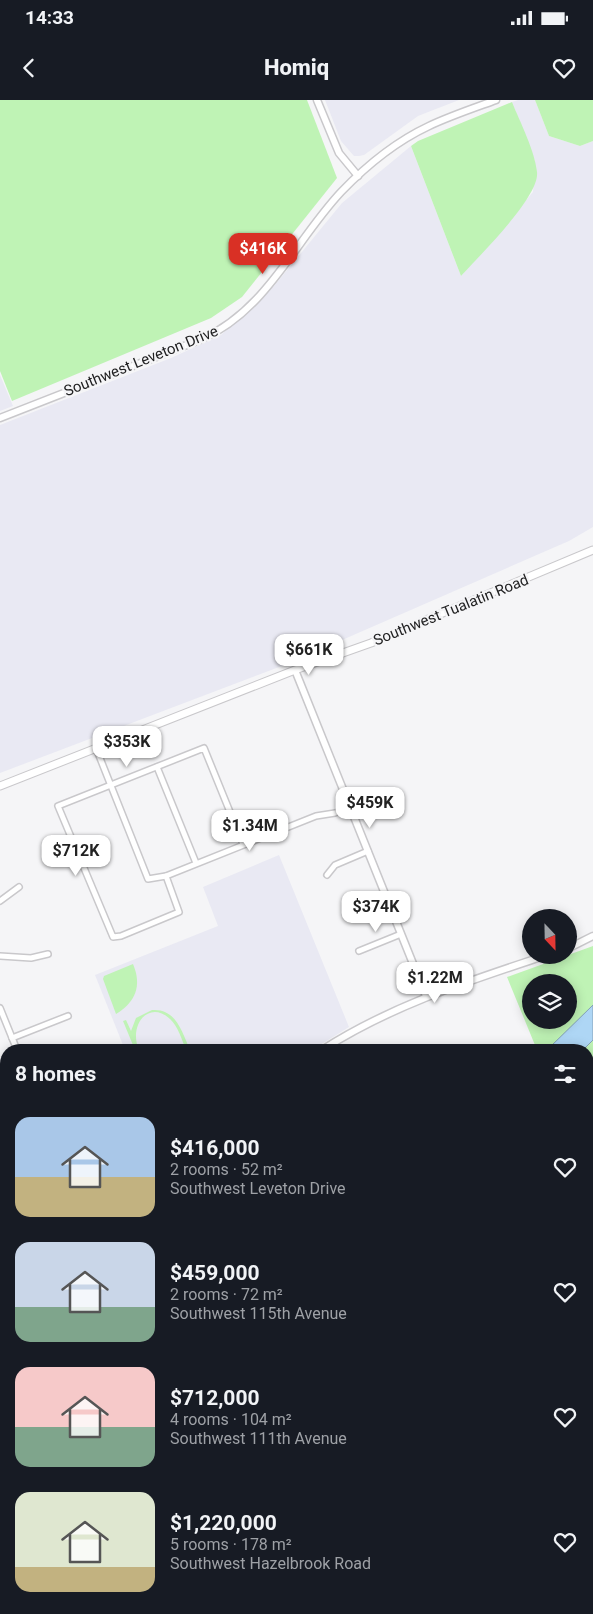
<!DOCTYPE html>
<meta charset="utf-8">
<style>
:root{--surface:#171b24;--page:#242831;--text:#f1f3f6;--muted:#9ea1a6;--accent:#d93025}
body{margin:0;font-family:Roboto,sans-serif;background:var(--page);color:var(--text);height:100vh;display:flex;flex-direction:column;font-size:19px;white-space:nowrap}
*{box-sizing:border-box;margin:0}
p{font-size:16px;color:var(--muted)}
.icon{flex:none;width:28px;height:28px;fill:none;stroke:currentColor;stroke-width:2;stroke-linecap:round;stroke-linejoin:round}
.map{position:relative;flex:1;overflow:hidden}
.sheet{position:absolute;left:0px;top:944px;width:594px;height:571px;display:flex;flex-direction:column;background:var(--surface);border-radius:20px 20px 0 0;box-shadow:0 2px 12px #0003}
.sheet>*{flex:none}
.needle{width:32px;rotate:158deg}
.buttons{position:absolute;left:522px;top:809px;display:grid;gap:10px}
.buttons a{display:grid;place-items:center;width:55px;height:55px;border-radius:50%;background:var(--surface);box-shadow:0 2px 12px #0003;font-size:25px}
.price{position:absolute;translate:-50% -42px;padding:0 11px;border-radius:10px;background:#fff;color:#222;font-size:16px;line-height:32px;filter:drop-shadow(0 1px 2px #0008)}
.price::after{content:'';position:absolute;left:50%;top:30px;width:15px;height:11px;margin-left:-8px;background:inherit;clip-path:polygon(0 0,100% 0,50% 100%)}
.price.active{background:var(--accent);color:#fff}
ul{padding:0;list-style:none}
li{display:flex;align-items:center;gap:15px;height:125px;padding:0 15px}
li span{display:grid;place-items:center;flex:none;width:140px;height:100px;border-radius:15px;color:#555}
li>.icon{margin-inline-start:auto}
span .icon{width:60px;height:60px;fill:#fffc;stroke-width:1}
li b{font-size:21px}
h2{display:flex;justify-content:space-between;align-items:center;height:60px;padding:0 15px;font-size:21px}
.status{display:flex;justify-content:space-between;align-items:center;height:35px;padding:0 25px;background:var(--surface);direction:ltr}
.status svg{height:14px;fill:currentColor}
header{display:flex;justify-content:space-between;align-items:center;height:65px;padding:0 15px;background:var(--surface);font-size:22px;font-weight:800}
.map>svg:first-child{display:block}
.built{fill:#e9e9f3}
.green{fill:#bff3b5;fill-rule:evenodd}
.water{fill:#aed6f5;stroke:#84a0b6}
.lines{fill:none;stroke-linecap:round;stroke-linejoin:round}
.stream{stroke:#84a0b6;stroke-width:2}
.minor-casing{stroke:#c9c8cb;stroke-width:8}
.tertiary-casing{stroke:#c9c8cb;stroke-width:9}
.secondary-casing{stroke:#c9c8cb;stroke-width:9}
.minor{stroke:#fff;stroke-width:5}
.tertiary{stroke:#fff;stroke-width:6}
.secondary{stroke:#fff;stroke-width:7}
.labels{text-anchor:middle;stroke-width:4.5;stroke-linejoin:round;paint-order:stroke}
.street-label{font-size:15px;fill:#212122;stroke:#f5f5f7}
</style>
<div class="status"><b>14:33</b><svg viewBox="0 0 49 12"><path d="M0 12V9h3v3zM5 12V6h3v6zM10 12V3h3v9zM15 12V0h3v12zM26 1h20v11H26zM47 4h2v5h-2z"/></svg></div>
<header><svg class="icon" aria-label="back" viewBox="0 0 24 24"><path d="M15 5l-7 7 7 7"/></svg>Homiq<svg class="icon" aria-label="heart" viewBox="0 0 24 24"><path d="M12 20l-8-8c-3-5 5-10 8-4 3-6 11-1 8 4z"/></svg></header>
<div class="map">
<svg width="593" height="1514" viewBox="0 0 593 1514">
<rect width="100%" height="100%" fill="#f5f5f7"/>
<g class="built">
<polygon points="325,0 459,0 418,16 364,55 359,56 354,56 341,41"/>
<polygon points="518,0 535,0 549,36 580,46 593,41 593,427 569,441 287,564 0,673 0,325 171,258 221,235 274,186 342,103 411,46 461,176 533,92 535,61 512,2"/>
<polygon points="0,275 13,306 0,311"/>
<polygon points="279,755 349,927 312,950 125,950 95,875 218,826 203,787"/>
</g>
<g class="green">
<polygon points="0,0 307,0 337,78 242,197 211,218 12,301 0,271"/>
<polygon points="535,0 593,0 593,41 580,46 549,36"/>
<path d="M512 2C520 22 535 51 537 72 540 97 479 156 461 176L411 46 418 41Z"/>
<path d="M593 846V910L549 950H537L507 877ZM531 882H569V920H531Z"/>
<path d="M133 864C142 885 136 902 116 914L103 879 104 876Z"/>
<path d="M152 910C176 908 182 932 190 950H186C182 940 178 926 170 919 149 899 128 925 139 950H135L123 921 126 920 131 931 136 918Z"/>
<polygon points="593,940 593,1065 588,1069 588,950 584,950"/>
<polygon points="6,1216 6,1378 0,1388 0,1219"/>
<polygon points="0,1391 6,1403 6,1484 4,1477 0,1477"/>
<polygon points="592,1464 593,1514 501,1514 498,1509 588,1509 588,1465"/>
<polygon points="0,1479 6,1494 6,1509 16,1509 9,1514 0,1514"/>
<polygon points="73,1509 135,1509 122,1514 66,1514"/>
<polygon points="251,1509 448,1509 455,1514 252,1514"/>
</g>
<g class="water">
<polygon points="593,905 593,940 583,950 547,950"/>
<polygon points="16,1509 73,1509 66,1514 9,1514"/>
</g>
<g class="lines">
<g class="stream">
<polyline points="282,1509 283,1512 303,1509 305,1514"/>
<polyline points="550,1509 554,1514"/>
<polyline points="560,1509 561,1514"/>
<polyline points="570,1509 570,1514"/>
<polyline points="522,1514 532,1509"/>
</g>
<g class="minor-casing">
<g id="minor">
<polyline points="96,648 148,779 166,776 316,716 335,713 350,708"/>
<polyline points="157,667 196,763"/>
<polyline points="327,775 335,765 368,751"/>
<polyline points="166,776 179,812 121,836 113,837 58,706 204,648 243,744"/>
<polyline points="0,801 19,787"/>
<polyline points="359,851 401,834"/>
<polyline points="0,856 31,858 48,854"/>
<polyline points="0,908 17,950"/>
<polyline points="12,938 68,916"/>
<polyline points="0,995 6,992"/>
<polyline points="0,1083 6,1099"/>
<polyline points="0,1155 6,1170"/>
<polyline points="588,1275 593,1273"/>
<polyline points="588,1453 593,1451"/>
<polyline points="493,1509 495,1514"/>
<polyline points="211,1514 213,1509"/>
</g>
</g>
<g class="tertiary-casing">
<g id="tertiary">
<polyline points="317,0 339,53 358,76"/>
<path d="M0 318 202 239C267 210 295 141 341 92 365 67 397 41 429 26 450 16 474 8 496 0"/>
<polyline points="295,570 426,896"/>
<polyline points="569,848 593,836"/>
<path d="M322 950C392 905 469 881 547 855"/>
<polyline points="0,1155 6,1151"/>
</g>
</g>
<g class="secondary-casing">
<polyline id="secondary" points="0,686 295,570 371,543 593,450"/>
</g>
<use href="#minor" class="minor"/>
<use href="#tertiary" class="tertiary"/>
<use href="#secondary" class="secondary"/>
</g>
<g class="labels">
<g class="street-label">
<text transform="translate(141 261) rotate(-22)" y="5">Southwest Leveton Drive</text>
<text transform="translate(451 510) rotate(-22)" y="5">Southwest Tualatin Road</text>
</g>
</g>
</svg>
<div class="buttons">
<a><svg class="needle" viewBox="-14 -14 28 28"><path d="M0-13l5 13h-10z" fill="#e53935"/><path d="M0 13l5-13h-10z" fill="#9ea1a6"/></svg></a>
<a><svg class="icon" aria-label="layers" viewBox="0 0 24 24"><path d="M12 4l9 5-9 5-9-5zM3 14l9 5 9-5"/></svg></a>
</div>
<b class="price active" style="left:263px;top:175px">$416K</b>
<b class="price" style="left:309px;top:576px">$661K</b>
<b class="price" style="left:127px;top:668px">$353K</b>
<b class="price" style="left:370px;top:729px">$459K</b>
<b class="price" style="left:250px;top:752px">$1.34M</b>
<b class="price" style="left:76px;top:777px">$712K</b>
<b class="price" style="left:376px;top:833px">$374K</b>
<b class="price" style="left:435px;top:904px">$1.22M</b>
<section class="sheet">
<h2>8 homes<svg class="icon" aria-label="filters" viewBox="0 0 24 24"><path d="M4 7h16M4 17h16"/><circle cx="9" cy="7" r="2"/><circle cx="15" cy="17" r="2"/></svg></h2>
<ul>
<li><span style="background:linear-gradient(#a9c7e8 60%,#c2b280 0)"><svg class="icon" aria-label="home" viewBox="0 0 24 24"><path d="M3 11l9-7 9 7M6 9v11h12V9"/></svg></span><div><b>$416,000</b><p>2 rooms · 52 m²</p><p>Southwest Leveton Drive</p></div><svg class="icon" aria-label="heart" viewBox="0 0 24 24"><path d="M12 20l-8-8c-3-5 5-10 8-4 3-6 11-1 8 4z"/></svg></li>
<li><span style="background:linear-gradient(#c9d6e8 65%,#7fa58c 0)"><svg class="icon" aria-label="home" viewBox="0 0 24 24"><path d="M3 11l9-7 9 7M6 9v11h12V9"/></svg></span><div><b>$459,000</b><p>2 rooms · 72 m²</p><p>Southwest 115th Avenue</p></div><svg class="icon" aria-label="heart" viewBox="0 0 24 24"><path d="M12 20l-8-8c-3-5 5-10 8-4 3-6 11-1 8 4z"/></svg></li>
<li><span style="background:linear-gradient(#f6c9c9 60%,#7fa58c 0)"><svg class="icon" aria-label="home" viewBox="0 0 24 24"><path d="M3 11l9-7 9 7M6 9v11h12V9"/></svg></span><div><b>$712,000</b><p>4 rooms · 104 m²</p><p>Southwest 111th Avenue</p></div><svg class="icon" aria-label="heart" viewBox="0 0 24 24"><path d="M12 20l-8-8c-3-5 5-10 8-4 3-6 11-1 8 4z"/></svg></li>
<li><span style="background:linear-gradient(#dfe7d0 75%,#c2b280 0)"><svg class="icon" aria-label="home" viewBox="0 0 24 24"><path d="M3 11l9-7 9 7M6 9v11h12V9"/></svg></span><div><b>$1,220,000</b><p>5 rooms · 178 m²</p><p>Southwest Hazelbrook Road</p></div><svg class="icon" aria-label="heart" viewBox="0 0 24 24"><path d="M12 20l-8-8c-3-5 5-10 8-4 3-6 11-1 8 4z"/></svg></li>
</ul>
</section>
</div>
